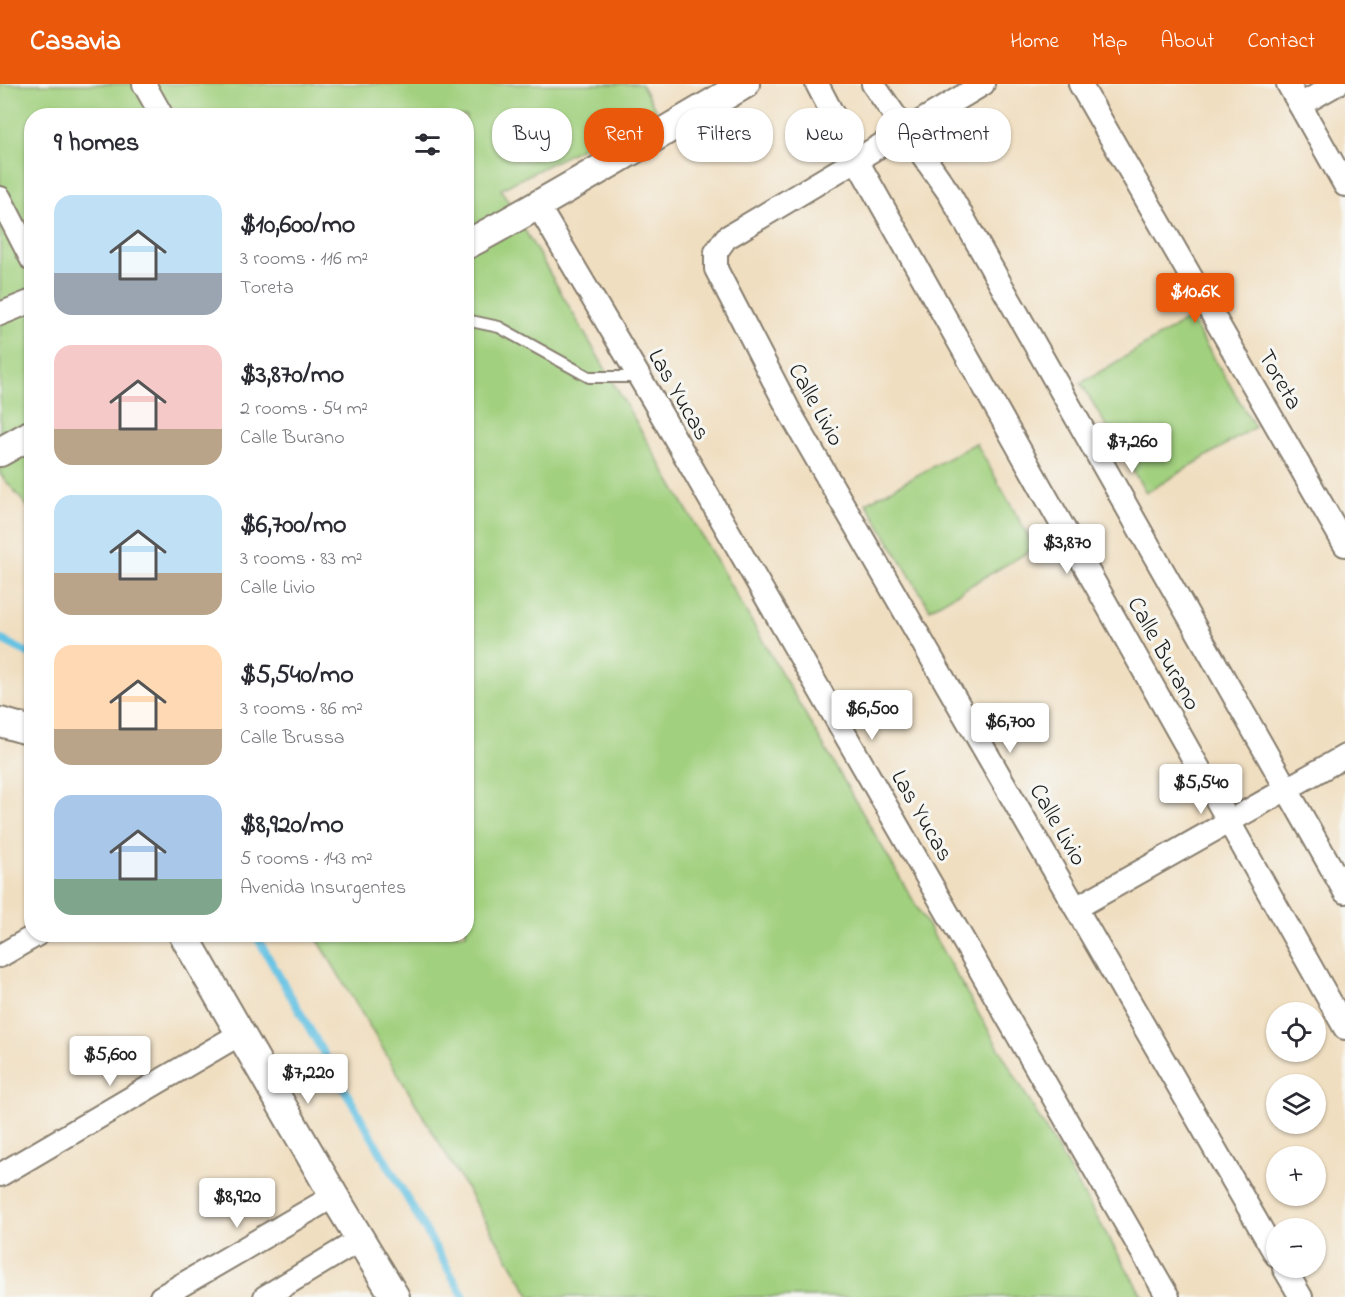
<!DOCTYPE html>
<meta charset="utf-8">
<style>
:root{--surface:#fff;--page:#f2f2f3;--text:#2b2b33;--muted:#7c7c81;--accent:#ea580c}
body{margin:0;font-family:"Indie Flower",sans-serif;background:var(--page);color:var(--text);height:100vh;display:flex;flex-direction:column;font-size:22px;white-space:nowrap}
*{box-sizing:border-box;margin:0}
p{font-size:20px;color:var(--muted)}
.icon{flex:none;width:33px;height:33px;fill:none;stroke:currentColor;stroke-width:2;stroke-linecap:round;stroke-linejoin:round}
.map{position:relative;flex:1;overflow:hidden}
.details{position:absolute;left:24px;top:24px;width:450px;height:834px;display:flex;flex-direction:column;background:var(--surface);border-radius:24px;box-shadow:0 2px 4px #0004}
.details>*{flex:none}
.top-card{position:absolute;left:492px;top:24px;width:570px;height:54px;display:flex;gap:12px}
.fabs{position:absolute;left:1266px;top:918px;display:grid;gap:12px}
.fabs a{display:grid;place-items:center;width:60px;height:60px;border-radius:50%;background:var(--surface);box-shadow:0 2px 4px #0004;font-size:30px}
.price{position:absolute;translate:-50% -51px;padding:0 14px;border-radius:6px;background:#fff;color:#222;font-size:20px;line-height:39px;filter:drop-shadow(0 2px 3px #0008)}
.price::after{content:'';position:absolute;left:50%;top:36px;width:18px;height:14px;margin-left:-9px;background:inherit;clip-path:polygon(0 0,100% 0,50% 100%)}
.price.on{background:var(--accent);color:#fff}
ul{padding:0;list-style:none}
li{display:flex;align-items:center;gap:18px;height:150px;padding:0 30px}
li span{display:grid;place-items:center;flex:none;width:168px;height:120px;border-radius:18px;color:#555}
li>.icon{margin-inline-start:auto}
span .icon{width:72px;height:72px;fill:#fffc;stroke-width:1}
li b{font-size:26px}
h2{display:flex;justify-content:space-between;align-items:center;height:72px;padding:0 30px;font-size:26px}
.tag{padding:0 21px;border-radius:24px;background:var(--surface);box-shadow:0 2px 4px #0004;font-size:21px;line-height:54px}
.tag.on{background:var(--accent);color:#fff}
header{display:flex;align-items:center;gap:36px;box-sizing:border-box;height:84px;padding:0 30px;background:var(--accent);color:#fff}
header strong{font-size:28px}
nav{display:flex;gap:33px;margin-inline-start:auto;font-size:21px}
.map>svg:first-child{display:block}
.green{fill:#a1d07e;stroke:#5e764d;stroke-width:1.5}
.lines{fill:none;stroke-linecap:round;stroke-linejoin:round}
.stream{stroke:#65c2e3;stroke-width:8}
.service-casing{stroke:#867d6e;stroke-width:14}
.minor-casing{stroke:#867d6e;stroke-width:26}
.tertiary-casing{stroke:#867d6e;stroke-width:32}
.service{stroke:#fff;stroke-width:10}
.minor{stroke:#fff;stroke-width:22}
.tertiary{stroke:#fff;stroke-width:28}
.labels{text-anchor:middle;stroke-width:6;stroke-linejoin:round;paint-order:stroke}
.street-label{font-size:24px;fill:#1c1c1c;stroke:#f6f6f2}
</style>
<header>
<strong>Casavia</strong>
<nav><a>Home</a><a>Map</a><a>About</a><a>Contact</a></nav>
</header>
<div class="map">
<svg width="1345" height="1213" viewBox="0 0 1345 1213">
<rect width="100%" height="100%" fill="#f6f6f2"/>
<filter id="ink" filterUnits="userSpaceOnUse"><feTurbulence type="fractalNoise" baseFrequency=".0167" numOctaves="2"/><feDisplacementMap in="SourceGraphic" scale="12" xChannelSelector="R" yChannelSelector="G"/><feConvolveMatrix kernelMatrix="1 2 1 2 8 2 1 2 1" color-interpolation-filters="sRGB"/></filter>
<filter id="wash" filterUnits="userSpaceOnUse"><feTurbulence type="fractalNoise" baseFrequency=".008" numOctaves="4" result="noise"/><feDisplacementMap in="SourceGraphic" scale="24" xChannelSelector="R" yChannelSelector="G"/><feGaussianBlur stdDeviation="1.35" result="paint"/><feColorMatrix in="noise" values="0 0 0 0 0 0 0 0 0 0 0 0 0 0 0 0 0 1.4 0 .05"/><feComposite in="paint" operator="in"/></filter>
<g filter="url(#wash)">
<rect width="100%" height="100%" fill="#f0dec0"/>
<g class="green">
<polygon points="0,0 641,0 656,26 501,105 1143,1213 531,1213 315,851 466,850 466,32 32,32 31,427 0,390"/>
<polygon points="1190,234 1255,343 1146,409 1081,299"/>
<polygon points="976,359 1035,464 930,525 866,419"/>
</g>
<g class="lines">
<g class="stream">
<polyline points="0,555 32,571"/>
<polyline points="255,850 464,1213"/>
</g>
</g>
</g>
<g filter="url(#ink)">
<g class="lines">
<g class="service-casing">
<polyline id="service" points="466,236 499,243 589,293 638,293"/>
</g>
<g class="minor-casing">
<g id="minor">
<polyline points="144,0 162,32"/>
<polyline points="817,0 856,75 1345,944"/>
<polyline points="873,0 949,109 1345,808"/>
<polyline points="983,0 726,154 716,168 716,185 792,332 1276,1171"/>
<polyline points="1080,0 1345,461"/>
<polyline points="1288,0 1345,101"/>
<polyline points="1300,21 1337,0"/>
<polyline points="0,114 32,176"/>
<polyline points="538,122 653,316 1168,1213"/>
<polyline points="0,230 32,217"/>
<polyline points="1076,824 1345,672"/>
<polyline points="0,872 38,850"/>
<polyline points="0,1091 240,950"/>
<polyline points="1284,1184 1301,1213"/>
<polyline points="161,1213 334,1112"/>
<polyline points="265,1213 361,1155"/>
</g>
</g>
<g class="tertiary-casing">
<g id="tertiary">
<path d="M466 161C561 110 652 54 745 0"/>
<polyline points="0,368 32,350"/>
<polyline points="0,638 32,647"/>
<polyline points="183,850 334,1112 395,1213"/>
</g>
</g>
<use href="#service" class="service"/>
<use href="#minor" class="minor"/>
<use href="#tertiary" class="tertiary"/>
</g>
</g>
<g class="labels">
<g class="street-label">
<text transform="translate(1281 295) rotate(60)" y="8">Toreta</text>
<text transform="translate(680 310) rotate(60)" y="8">Las Yucas</text>
<text transform="translate(817 320) rotate(61)" y="8">Calle Livio</text>
<text transform="translate(1165 569) rotate(61)" y="8">Calle Burano</text>
<text transform="translate(923 731) rotate(60)" y="8">Las Yucas</text>
<text transform="translate(1059 740) rotate(60)" y="8">Calle Livio</text>
</g>
</g>
</svg>
<div class="fabs">
<a><svg class="icon" aria-label="locate" viewBox="0 0 24 24"><circle cx="12" cy="12" r="6"/><path d="M12 2v4M12 18v4M2 12h4M18 12h4"/></svg></a>
<a><svg class="icon" aria-label="layers" viewBox="0 0 24 24"><path d="M12 4l9 5-9 5-9-5zM3 14l9 5 9-5"/></svg></a>
<a>+</a>
<a>−</a>
</div>
<b class="price on" style="left:1195px;top:240px">$10.6K</b>
<b class="price" style="left:1132px;top:390px">$7,260</b>
<b class="price" style="left:1067px;top:491px">$3,870</b>
<b class="price" style="left:872px;top:657px">$6,500</b>
<b class="price" style="left:1010px;top:670px">$6,700</b>
<b class="price" style="left:1201px;top:731px">$5,540</b>
<b class="price" style="left:110px;top:1003px">$5,600</b>
<b class="price" style="left:308px;top:1021px">$7,220</b>
<b class="price" style="left:237px;top:1145px">$8,920</b>
<div class="top-card">
<a class="tag">Buy</a>
<a class="tag on">Rent</a>
<a class="tag">Filters</a>
<a class="tag">New</a>
<a class="tag">Apartment</a>
</div>
<section class="details">
<h2>9 homes<svg class="icon" aria-label="filters" viewBox="0 0 24 24"><path d="M4 7h16M4 17h16"/><circle cx="9" cy="7" r="2"/><circle cx="15" cy="17" r="2"/></svg></h2>
<ul>
<li><span style="background:linear-gradient(#bfe0f5 65%,#9aa5b1 0)"><svg class="icon" aria-label="home" viewBox="0 0 24 24"><path d="M3 11l9-7 9 7M6 9v11h12V9"/></svg></span><div><b>$10,600/mo</b><p>3 rooms · 116 m²</p><p>Toreta</p></div></li>
<li><span style="background:linear-gradient(#f6c9c9 70%,#b9a48a 0)"><svg class="icon" aria-label="home" viewBox="0 0 24 24"><path d="M3 11l9-7 9 7M6 9v11h12V9"/></svg></span><div><b>$3,870/mo</b><p>2 rooms · 54 m²</p><p>Calle Burano</p></div></li>
<li><span style="background:linear-gradient(#bfe0f5 65%,#b9a48a 0)"><svg class="icon" aria-label="home" viewBox="0 0 24 24"><path d="M3 11l9-7 9 7M6 9v11h12V9"/></svg></span><div><b>$6,700/mo</b><p>3 rooms · 83 m²</p><p>Calle Livio</p></div></li>
<li><span style="background:linear-gradient(#ffd9b3 70%,#b9a48a 0)"><svg class="icon" aria-label="home" viewBox="0 0 24 24"><path d="M3 11l9-7 9 7M6 9v11h12V9"/></svg></span><div><b>$5,540/mo</b><p>3 rooms · 86 m²</p><p>Calle Brussa</p></div></li>
<li><span style="background:linear-gradient(#a9c7e8 70%,#7fa58c 0)"><svg class="icon" aria-label="home" viewBox="0 0 24 24"><path d="M3 11l9-7 9 7M6 9v11h12V9"/></svg></span><div><b>$8,920/mo</b><p>5 rooms · 143 m²</p><p>Avenida Insurgentes</p></div></li>
</ul>
</section>
</div>
